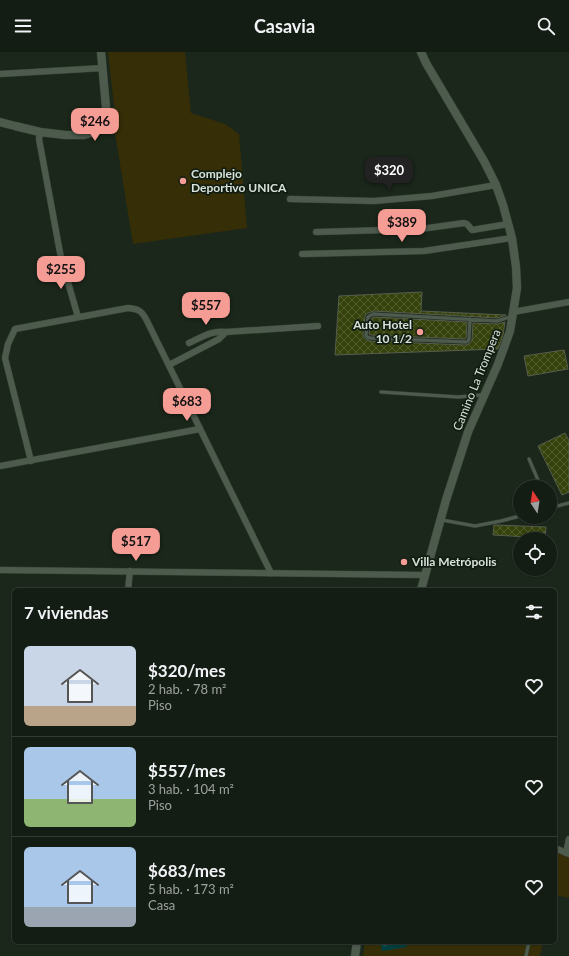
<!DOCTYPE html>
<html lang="es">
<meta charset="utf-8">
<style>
:root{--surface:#141d14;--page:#1d261d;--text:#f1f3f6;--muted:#9da2a0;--line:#333b34;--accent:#f59c94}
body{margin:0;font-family:Lato,sans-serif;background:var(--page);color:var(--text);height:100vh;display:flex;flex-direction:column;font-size:15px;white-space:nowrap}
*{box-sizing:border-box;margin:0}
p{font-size:13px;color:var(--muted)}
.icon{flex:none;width:22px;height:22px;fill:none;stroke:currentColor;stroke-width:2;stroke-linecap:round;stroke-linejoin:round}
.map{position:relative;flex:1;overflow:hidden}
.drawer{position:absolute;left:12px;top:536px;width:545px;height:356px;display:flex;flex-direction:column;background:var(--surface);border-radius:6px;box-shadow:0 1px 3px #0004,0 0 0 1px var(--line)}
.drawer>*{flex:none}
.needle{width:26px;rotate:348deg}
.tools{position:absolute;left:513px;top:428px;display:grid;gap:8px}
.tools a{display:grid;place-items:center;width:44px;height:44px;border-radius:50%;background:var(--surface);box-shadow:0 1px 3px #0004,0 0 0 1px var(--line);font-size:20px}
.price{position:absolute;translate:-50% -34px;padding:0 9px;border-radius:8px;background:var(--accent);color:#111;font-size:13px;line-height:26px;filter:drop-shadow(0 1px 2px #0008)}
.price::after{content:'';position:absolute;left:50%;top:24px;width:12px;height:9px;margin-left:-6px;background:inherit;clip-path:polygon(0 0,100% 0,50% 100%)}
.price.on{background:#222;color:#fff}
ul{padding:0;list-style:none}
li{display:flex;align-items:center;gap:12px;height:100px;padding:0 12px}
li+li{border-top:1px solid var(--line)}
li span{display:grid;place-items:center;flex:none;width:112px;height:80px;border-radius:6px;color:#555}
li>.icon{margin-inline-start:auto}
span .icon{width:48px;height:48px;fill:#fffc;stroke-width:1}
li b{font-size:17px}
h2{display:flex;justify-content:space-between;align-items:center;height:48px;padding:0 12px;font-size:17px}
header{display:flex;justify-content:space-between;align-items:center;height:52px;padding:0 12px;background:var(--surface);font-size:18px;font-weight:700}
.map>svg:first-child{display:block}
.park{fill:#362e07}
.water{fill:url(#water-ripples)}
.building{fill:url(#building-cross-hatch);stroke:#575d4c}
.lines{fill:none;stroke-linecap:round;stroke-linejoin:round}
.service-casing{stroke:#384239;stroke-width:4}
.minor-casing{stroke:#384239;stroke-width:7}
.tertiary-casing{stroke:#384239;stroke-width:9}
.service{stroke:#4d5b4d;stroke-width:3}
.minor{stroke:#4d5b4d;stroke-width:6}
.tertiary{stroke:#4d5b4d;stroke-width:8}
.poi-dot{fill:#f59c94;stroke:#121d12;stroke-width:1.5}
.labels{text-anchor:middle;stroke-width:3.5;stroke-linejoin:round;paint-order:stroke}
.poi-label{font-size:12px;font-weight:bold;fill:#d9e2da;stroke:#121d12;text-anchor:start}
.street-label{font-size:12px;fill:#d9e2da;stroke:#121d12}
</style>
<header><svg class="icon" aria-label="menu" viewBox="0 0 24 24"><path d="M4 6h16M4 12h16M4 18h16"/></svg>Casavia<svg class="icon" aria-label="search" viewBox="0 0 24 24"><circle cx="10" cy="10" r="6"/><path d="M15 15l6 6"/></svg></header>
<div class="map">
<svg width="569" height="904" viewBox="0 0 569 904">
<defs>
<pattern id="water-ripples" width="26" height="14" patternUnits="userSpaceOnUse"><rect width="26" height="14" fill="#003f3f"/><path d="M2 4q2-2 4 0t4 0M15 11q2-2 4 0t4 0" fill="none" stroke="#255a5a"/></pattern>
<pattern id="building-cross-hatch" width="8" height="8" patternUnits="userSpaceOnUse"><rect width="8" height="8" fill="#36420c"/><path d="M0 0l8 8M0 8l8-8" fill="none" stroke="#525d2f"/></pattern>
</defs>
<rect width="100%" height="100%" fill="#1b271b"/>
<g class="park">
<polygon points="108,0 185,0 191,61 225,72 239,82 247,176 133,192 115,81 116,71"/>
<polygon points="555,800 569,804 569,846 555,843"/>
<polygon points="365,890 543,890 540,904 363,904"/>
</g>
<polygon class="water" points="380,890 406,890 407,895 382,899"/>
<g class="building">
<polygon points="422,240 421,259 506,263 497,266 373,259 366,262 365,264 363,283 365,287 370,289 466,293 470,291 472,288 473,271 497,272 505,270 503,283 498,297 335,303 339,244"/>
<polygon points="374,265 467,270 466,286 465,287 371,283 369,282 371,267"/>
<polygon points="564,298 568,317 528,324 524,304"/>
<polygon points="565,381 569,389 569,440 562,443 538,394"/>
<polygon points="494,473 497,473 546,475 545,486 493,483"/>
</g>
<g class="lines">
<g class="service-casing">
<g id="service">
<polyline points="470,267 469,287 468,289 466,290 370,286 367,285 366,283 368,265 373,262 497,269 510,265"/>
<polyline points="381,340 458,345 482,343"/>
<polyline points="529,407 541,435"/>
<polyline points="550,456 569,451"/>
<polyline points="442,468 475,474 501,469 520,464"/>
<polyline points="526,904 529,890"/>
</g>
</g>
<g class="minor-casing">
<g id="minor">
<polyline points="0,22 103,16"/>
<polyline points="40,80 39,87 61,206 78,265"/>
<polyline points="290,147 374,149 432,144 496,133"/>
<polyline points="316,180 421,177 464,171 467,172 472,178 508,172"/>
<polyline points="302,202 424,199 512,186"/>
<polyline points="513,260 569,250"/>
<path d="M189 291C202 285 212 278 226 280"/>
<polyline points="169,313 219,287 226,280 318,274"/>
<path d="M31 409 5 306 8 292 15 277 128 256C139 257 142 259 147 269L271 521"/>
<polyline points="0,414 200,377"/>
<polyline points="0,518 424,523"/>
<polyline points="128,538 130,519"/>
<polyline points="555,796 569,802"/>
<polyline points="566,801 569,787"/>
</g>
</g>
<g class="tertiary-casing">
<g id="tertiary">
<polyline points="0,70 15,74 40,80 65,83 84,83 94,80 102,72 106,65 106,55 101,0"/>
<polyline points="421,538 446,448 468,380 498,312 510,279 517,236 516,215 512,186 503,153 496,133 484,109 426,11 421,0"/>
<polyline points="355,904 357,890"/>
</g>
</g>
<use href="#service" class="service"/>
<use href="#minor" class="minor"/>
<use href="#tertiary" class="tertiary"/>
</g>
<g class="poi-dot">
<circle cx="183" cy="129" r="4"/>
<circle cx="420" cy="280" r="4"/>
<circle cx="404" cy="510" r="4"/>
</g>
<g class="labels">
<g class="poi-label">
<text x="191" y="126">Complejo<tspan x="191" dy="14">Deportivo UNICA</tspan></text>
<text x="412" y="277" text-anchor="end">Auto Hotel<tspan x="412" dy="14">10 1/2</tspan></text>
<text x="412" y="514">Villa Metrópolis</text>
</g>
<g class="street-label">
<text transform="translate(477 328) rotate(-68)" y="4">Camino La Trompera</text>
</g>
</g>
</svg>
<div class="tools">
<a><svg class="needle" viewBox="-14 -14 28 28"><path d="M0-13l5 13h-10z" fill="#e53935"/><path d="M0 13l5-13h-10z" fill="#9da2a0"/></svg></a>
<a><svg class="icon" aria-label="locate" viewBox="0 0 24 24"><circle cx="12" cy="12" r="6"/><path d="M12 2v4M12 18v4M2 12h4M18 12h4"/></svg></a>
</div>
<b class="price" style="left:95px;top:90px">$246</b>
<b class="price on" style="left:389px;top:139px">$320</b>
<b class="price" style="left:402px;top:191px">$389</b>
<b class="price" style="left:61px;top:238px">$255</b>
<b class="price" style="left:206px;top:274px">$557</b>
<b class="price" style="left:187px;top:370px">$683</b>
<b class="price" style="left:136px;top:510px">$517</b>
<section class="drawer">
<h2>7 viviendas<svg class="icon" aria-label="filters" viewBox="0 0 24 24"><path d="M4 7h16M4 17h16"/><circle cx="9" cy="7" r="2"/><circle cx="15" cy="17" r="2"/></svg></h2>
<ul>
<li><span style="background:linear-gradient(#c9d6e8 75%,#b9a48a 0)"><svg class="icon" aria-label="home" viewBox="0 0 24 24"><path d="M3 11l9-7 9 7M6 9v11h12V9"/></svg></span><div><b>$320/mes</b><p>2 hab. · 78 m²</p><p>Piso</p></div><svg class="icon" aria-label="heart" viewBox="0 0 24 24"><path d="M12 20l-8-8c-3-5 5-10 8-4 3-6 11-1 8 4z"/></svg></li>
<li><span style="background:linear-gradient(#a9c7e8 65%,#8fb573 0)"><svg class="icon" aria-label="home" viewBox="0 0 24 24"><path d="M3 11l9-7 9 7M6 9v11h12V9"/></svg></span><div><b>$557/mes</b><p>3 hab. · 104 m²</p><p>Piso</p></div><svg class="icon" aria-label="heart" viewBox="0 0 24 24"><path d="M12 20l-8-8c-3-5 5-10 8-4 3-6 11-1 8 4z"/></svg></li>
<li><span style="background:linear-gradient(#a9c7e8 75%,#9aa5b1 0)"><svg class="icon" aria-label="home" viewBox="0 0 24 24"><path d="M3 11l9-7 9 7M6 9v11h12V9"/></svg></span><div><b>$683/mes</b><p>5 hab. · 173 m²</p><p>Casa</p></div><svg class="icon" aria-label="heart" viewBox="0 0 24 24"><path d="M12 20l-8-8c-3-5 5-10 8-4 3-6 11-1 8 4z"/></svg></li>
</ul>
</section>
</div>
